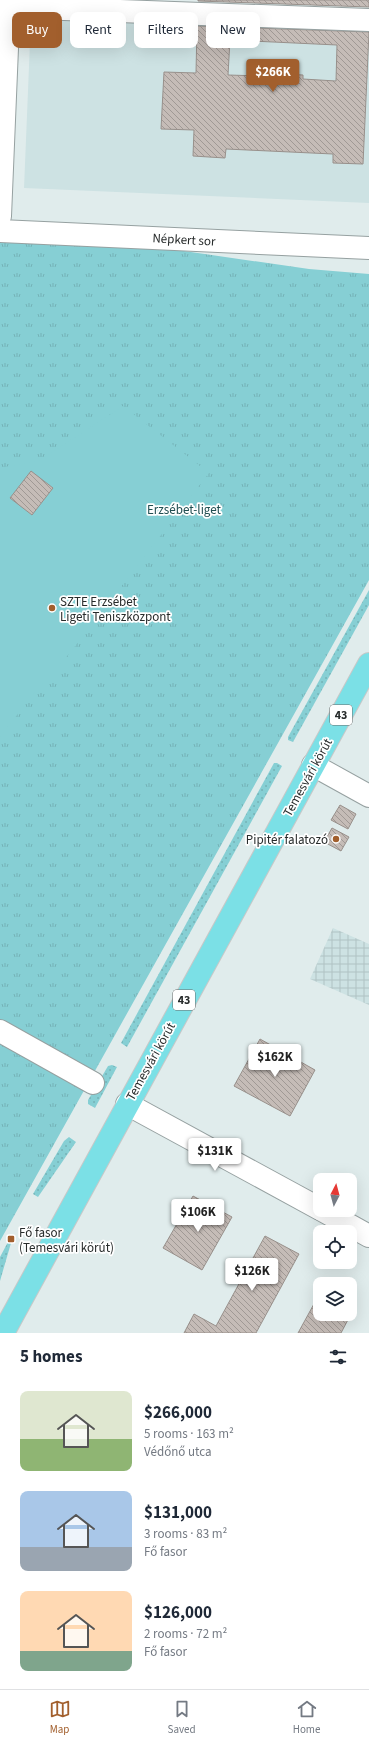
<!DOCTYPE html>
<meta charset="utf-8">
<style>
:root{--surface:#fff;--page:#f6f6f7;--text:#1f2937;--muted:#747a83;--line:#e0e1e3;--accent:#a25f2d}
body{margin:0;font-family:"Source Sans 3",sans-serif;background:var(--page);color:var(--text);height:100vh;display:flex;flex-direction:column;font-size:15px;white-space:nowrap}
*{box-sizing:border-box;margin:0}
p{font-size:13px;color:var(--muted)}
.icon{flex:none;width:22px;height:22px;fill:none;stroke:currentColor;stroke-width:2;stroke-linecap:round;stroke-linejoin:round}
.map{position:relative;height:1333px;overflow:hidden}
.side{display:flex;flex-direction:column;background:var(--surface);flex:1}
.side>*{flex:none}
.hud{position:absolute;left:12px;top:12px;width:345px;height:36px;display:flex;gap:8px}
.needle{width:26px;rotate:6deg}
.fabs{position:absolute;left:313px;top:1173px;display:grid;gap:8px}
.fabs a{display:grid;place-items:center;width:44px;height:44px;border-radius:8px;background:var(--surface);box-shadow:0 4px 16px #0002;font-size:20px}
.price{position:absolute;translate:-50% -34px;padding:0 9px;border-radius:4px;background:#fff;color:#222;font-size:13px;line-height:26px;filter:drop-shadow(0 1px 2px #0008)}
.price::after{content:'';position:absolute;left:50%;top:24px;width:12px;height:9px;margin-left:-6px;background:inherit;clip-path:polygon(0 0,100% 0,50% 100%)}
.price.selected{background:var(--accent);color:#fff}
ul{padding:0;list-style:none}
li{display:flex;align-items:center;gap:12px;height:100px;padding:0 20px}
li span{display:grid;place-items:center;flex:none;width:112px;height:80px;border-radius:8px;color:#555}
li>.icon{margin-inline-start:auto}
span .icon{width:48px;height:48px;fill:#fffc;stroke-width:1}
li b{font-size:17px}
h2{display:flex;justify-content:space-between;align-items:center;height:48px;padding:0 20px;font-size:17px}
.tag{padding:0 14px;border-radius:8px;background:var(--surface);box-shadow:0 4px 16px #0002;font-size:14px;line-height:36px}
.tag.selected{background:var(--accent);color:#fff}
.tab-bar{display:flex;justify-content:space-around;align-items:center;height:56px;border-top:1px solid var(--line);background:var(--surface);font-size:11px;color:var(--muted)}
.tab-bar a{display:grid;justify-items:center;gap:2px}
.tab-bar .selected{color:var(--accent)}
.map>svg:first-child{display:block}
.built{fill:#cde2e3}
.industrial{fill:url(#industrial-grid)}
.grass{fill:url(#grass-dots)}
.park{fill:url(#park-tufts)}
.pitch{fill:#86cfd4}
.building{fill:url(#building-back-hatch);stroke:#98908b;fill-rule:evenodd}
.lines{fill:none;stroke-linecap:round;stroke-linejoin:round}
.minor-casing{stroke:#96a1a1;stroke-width:24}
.major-casing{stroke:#c7c8c8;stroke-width:24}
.minor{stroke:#fff;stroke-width:22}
.major{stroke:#7be0e6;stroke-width:22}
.poi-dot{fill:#a25f2d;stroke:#fff;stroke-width:1.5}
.labels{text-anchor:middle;stroke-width:3.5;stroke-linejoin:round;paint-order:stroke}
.shield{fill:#fff;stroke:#686b6b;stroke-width:1}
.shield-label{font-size:12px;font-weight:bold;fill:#272b2b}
.street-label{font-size:13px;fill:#272b2b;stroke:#fff}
.park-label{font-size:13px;fill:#204e51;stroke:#fff}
.poi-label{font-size:13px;fill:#272b2b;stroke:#fff;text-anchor:start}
</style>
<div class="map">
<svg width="369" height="1333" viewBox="0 0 369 1333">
<defs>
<pattern id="industrial-grid" width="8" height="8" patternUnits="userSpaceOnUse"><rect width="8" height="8" fill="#cde2e3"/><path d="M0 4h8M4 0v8" fill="none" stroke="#b0c2c3"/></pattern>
<pattern id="grass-dots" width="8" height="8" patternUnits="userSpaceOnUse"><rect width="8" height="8" fill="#86cfd4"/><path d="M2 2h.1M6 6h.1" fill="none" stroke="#74b2b6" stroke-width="1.8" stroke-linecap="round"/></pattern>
<pattern id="park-tufts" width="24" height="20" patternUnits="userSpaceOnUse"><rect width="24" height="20" fill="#86cfd4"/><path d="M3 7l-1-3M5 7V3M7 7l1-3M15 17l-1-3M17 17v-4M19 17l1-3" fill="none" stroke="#74b2b6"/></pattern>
<pattern id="building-back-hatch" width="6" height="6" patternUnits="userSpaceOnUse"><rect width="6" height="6" fill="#c5bcb7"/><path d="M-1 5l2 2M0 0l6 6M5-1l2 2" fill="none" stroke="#a09995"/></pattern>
</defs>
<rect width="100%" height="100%" fill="#e0ecec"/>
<polygon class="built" points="31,17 369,31 369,203 24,188"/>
<polygon class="industrial" points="333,928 369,944 369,1005 310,979"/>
<g class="grass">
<polygon points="369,590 369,605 293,742 288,740 288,737"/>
<polygon points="274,763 277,763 282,766 127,1047 121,1043"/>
<polygon points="112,1065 117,1067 95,1108 88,1104 88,1100 108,1066"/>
<polygon points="69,1137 76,1142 38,1197 33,1194 64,1141"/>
<polygon points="8,1242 11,1243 0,1281 0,1257"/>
</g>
<polygon class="park" points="0,239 149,246 309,269 369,274 369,580 0,1241"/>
<polygon class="pitch" points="123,406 209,473 69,654 34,693 0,737 0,468 40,460"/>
<g class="building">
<polygon points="198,0 369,0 369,7 198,1"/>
<path d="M197 26 369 32 363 164 333 163V154L226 149 225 158 193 156 194 130 161 129 164 72 196 73ZM230 40 337 45 336 81 303 79V75L262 73 261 76 228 75Z"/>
<polygon points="31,471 53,488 32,515 10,498"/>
<polygon points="340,805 356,814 348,829 331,820"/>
<polygon points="332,828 349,837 341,851 324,842"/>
<polygon points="260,1039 315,1070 290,1116 234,1086"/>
<polygon points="193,1196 232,1217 202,1270 163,1248"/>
<polygon points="265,1236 299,1254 256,1333 184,1333 194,1314 216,1326"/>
<polygon points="320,1293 320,1314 351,1314 341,1333 298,1333"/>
</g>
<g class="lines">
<g class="minor-casing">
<g id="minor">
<polyline points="9,7 369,20"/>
<polyline points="0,216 9,0"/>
<polyline points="0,231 369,248"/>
<polyline points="313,765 369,796"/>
<polyline points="0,1031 93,1083"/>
<polyline points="127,1104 320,1209"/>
<polyline points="322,1210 369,1236"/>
</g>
</g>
<g class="major-casing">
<polyline id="major" points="3,1333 369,664"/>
</g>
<use href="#minor" class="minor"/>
<use href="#major" class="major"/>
</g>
<g class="poi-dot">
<circle cx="52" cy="608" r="4"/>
<circle cx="336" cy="839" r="4"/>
<rect x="7" y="1235" width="8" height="8" rx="2"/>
</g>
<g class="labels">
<g class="shield">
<rect x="330" y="705" width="22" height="20" rx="3"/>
<rect x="173" y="990" width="22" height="20" rx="3"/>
</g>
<g class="shield-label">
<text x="341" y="719">43</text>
<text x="184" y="1004">43</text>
</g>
<g class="street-label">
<text transform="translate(184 239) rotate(3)" y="5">Népkert sor</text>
<text transform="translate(307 777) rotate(-61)" y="5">Temesvári körút</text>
<text transform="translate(150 1061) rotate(-61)" y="5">Temesvári körút</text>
</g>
<g class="park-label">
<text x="184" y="514">Erzsébet-liget</text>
</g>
<g class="poi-label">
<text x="60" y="606">SZTE Erzsébet<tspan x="60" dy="15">Ligeti Teniszközpont</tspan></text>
<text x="328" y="844" text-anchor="end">Pipitér falatozó</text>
<text x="19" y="1237">Fő fasor<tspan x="19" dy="15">(Temesvári körút)</tspan></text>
</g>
</g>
</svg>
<div class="fabs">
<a><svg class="needle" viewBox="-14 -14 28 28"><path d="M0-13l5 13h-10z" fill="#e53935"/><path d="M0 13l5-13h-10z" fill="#747a83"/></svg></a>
<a><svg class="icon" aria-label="locate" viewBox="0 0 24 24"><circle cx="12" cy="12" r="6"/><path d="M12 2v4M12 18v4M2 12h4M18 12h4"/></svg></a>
<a><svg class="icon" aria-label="layers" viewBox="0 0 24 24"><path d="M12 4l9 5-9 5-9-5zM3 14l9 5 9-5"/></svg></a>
</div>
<b class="price selected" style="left:273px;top:93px">$266K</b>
<b class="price" style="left:275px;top:1078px">$162K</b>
<b class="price" style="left:215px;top:1172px">$131K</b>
<b class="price" style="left:198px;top:1233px">$106K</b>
<b class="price" style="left:252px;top:1292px">$126K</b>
<div class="hud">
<a class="tag selected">Buy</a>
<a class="tag">Rent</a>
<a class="tag">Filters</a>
<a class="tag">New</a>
</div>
</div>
<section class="side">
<h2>5 homes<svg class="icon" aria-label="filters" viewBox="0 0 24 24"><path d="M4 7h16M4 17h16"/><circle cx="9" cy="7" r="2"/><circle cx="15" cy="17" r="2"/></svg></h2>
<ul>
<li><span style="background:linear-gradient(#dfe7d0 60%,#8fb573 0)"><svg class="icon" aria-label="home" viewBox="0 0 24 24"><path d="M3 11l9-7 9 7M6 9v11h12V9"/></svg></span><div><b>$266,000</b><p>5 rooms · 163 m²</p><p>Védőnő utca</p></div></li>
<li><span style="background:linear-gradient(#a9c7e8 70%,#9aa5b1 0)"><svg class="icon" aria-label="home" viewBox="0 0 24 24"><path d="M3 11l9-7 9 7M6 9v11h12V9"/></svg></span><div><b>$131,000</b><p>3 rooms · 83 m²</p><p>Fő fasor</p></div></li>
<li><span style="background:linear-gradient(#ffd9b3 75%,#7fa58c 0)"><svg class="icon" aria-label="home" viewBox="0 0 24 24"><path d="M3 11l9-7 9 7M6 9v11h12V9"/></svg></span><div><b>$126,000</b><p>2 rooms · 72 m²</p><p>Fő fasor</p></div></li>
</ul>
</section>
<nav class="tab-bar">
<a class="selected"><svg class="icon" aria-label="map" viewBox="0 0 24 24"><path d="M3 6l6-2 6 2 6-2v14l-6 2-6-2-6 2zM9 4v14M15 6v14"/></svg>Map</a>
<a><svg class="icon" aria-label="saved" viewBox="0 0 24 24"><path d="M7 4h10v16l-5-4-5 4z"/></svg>Saved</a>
<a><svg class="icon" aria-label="home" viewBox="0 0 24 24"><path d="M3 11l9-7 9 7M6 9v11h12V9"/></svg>Home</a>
</nav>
